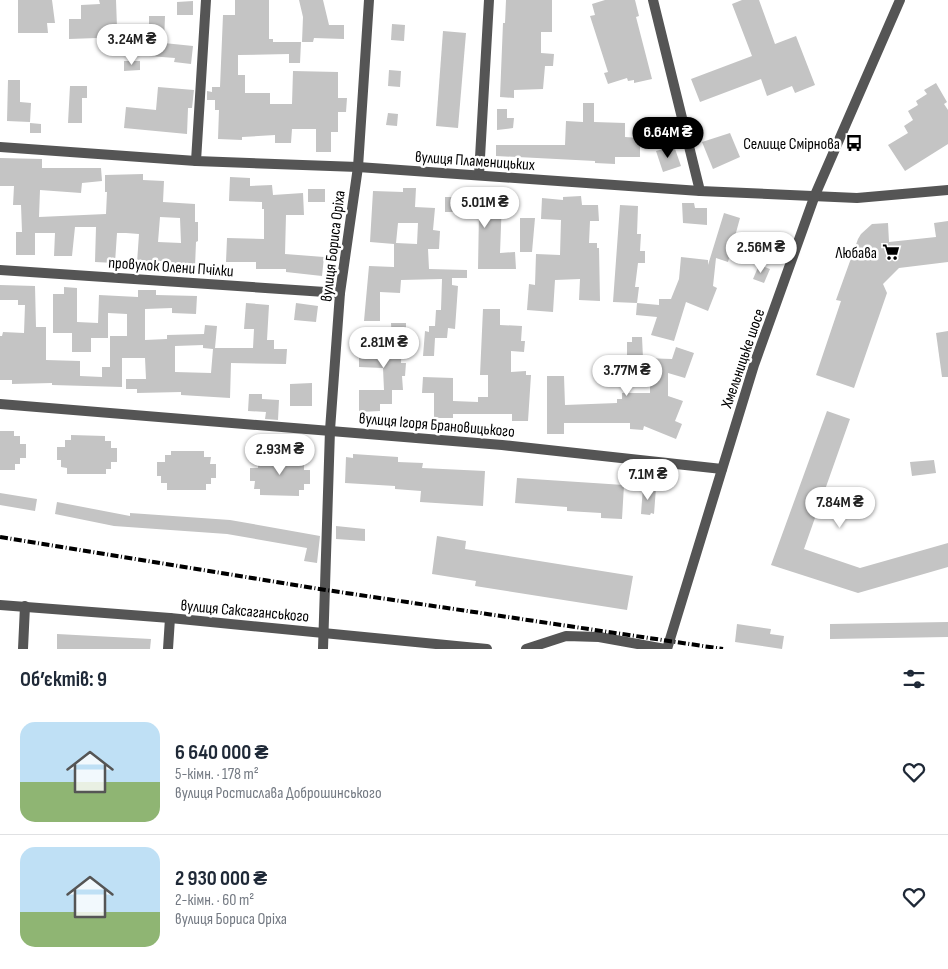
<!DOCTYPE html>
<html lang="uk">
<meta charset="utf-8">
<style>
:root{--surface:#fff;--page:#f6f6f7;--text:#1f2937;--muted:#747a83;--line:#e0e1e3;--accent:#000}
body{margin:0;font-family:"Sofia Sans Condensed",sans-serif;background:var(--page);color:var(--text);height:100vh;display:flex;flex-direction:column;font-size:19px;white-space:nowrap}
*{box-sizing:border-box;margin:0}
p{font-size:16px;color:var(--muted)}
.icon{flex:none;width:28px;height:28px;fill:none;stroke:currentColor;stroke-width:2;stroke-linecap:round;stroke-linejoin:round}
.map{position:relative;height:649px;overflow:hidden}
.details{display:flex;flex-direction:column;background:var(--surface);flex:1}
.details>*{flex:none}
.price{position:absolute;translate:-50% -42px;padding:0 11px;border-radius:18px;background:#fff;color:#222;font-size:16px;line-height:32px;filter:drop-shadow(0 1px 2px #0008)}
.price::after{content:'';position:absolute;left:50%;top:30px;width:15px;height:11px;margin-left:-8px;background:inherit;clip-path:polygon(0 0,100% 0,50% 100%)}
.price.active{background:var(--accent);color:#fff}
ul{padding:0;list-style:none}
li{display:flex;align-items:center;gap:15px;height:125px;padding:0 20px}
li+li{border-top:1px solid var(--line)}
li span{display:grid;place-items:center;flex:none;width:140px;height:100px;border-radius:15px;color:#555}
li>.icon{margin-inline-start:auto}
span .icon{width:60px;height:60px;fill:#fffc;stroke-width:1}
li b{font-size:21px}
h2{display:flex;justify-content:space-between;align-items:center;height:60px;padding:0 20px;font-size:21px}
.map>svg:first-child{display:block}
.building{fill:#c4c4c4;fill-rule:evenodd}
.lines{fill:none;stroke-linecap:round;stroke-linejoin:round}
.minor{stroke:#555;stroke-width:10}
.tertiary{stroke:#555;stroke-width:10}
.rail{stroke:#000;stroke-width:4;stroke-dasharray:8 2.5 1 2.5;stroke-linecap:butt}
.labels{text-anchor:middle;stroke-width:5;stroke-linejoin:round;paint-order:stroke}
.poi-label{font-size:16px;fill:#000;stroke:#fff;text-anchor:end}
.street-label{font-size:16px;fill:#000;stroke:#fff}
</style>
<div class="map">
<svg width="948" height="649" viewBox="0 0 948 649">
<rect width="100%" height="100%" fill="#fff"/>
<g class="building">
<polygon points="18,0 52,0 55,23 47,23 48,33 18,33"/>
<polygon points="99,0 116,0 117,27 149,28 149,16 165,16 164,43 193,46 191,64 174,62 175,58 135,55 135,42 97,43 97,38 69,39 69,19 81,19 81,5 100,4"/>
<polygon points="235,0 269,0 269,39 273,39 273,42 301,42 300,63 289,63 289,54 238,55 238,75 245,75 245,93 270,93 270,104 292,104 293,71 338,72 338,98 347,98 346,112 338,112 338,132 331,132 331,152 316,152 316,129 292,129 291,143 275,143 275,135 242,137 242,140 218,139 219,110 215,110 215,100 207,100 207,91 212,92 212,87 220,87 223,15 235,15"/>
<polygon points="299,0 323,0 329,25 344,25 344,39 314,38 313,42 302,42 303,17"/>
<polygon points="506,0 552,0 552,32 541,32 541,53 554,54 553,66 545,66 543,89 514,90 514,98 500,97 503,23 505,23"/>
<polygon points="605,0 635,0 639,16 636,17 652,79 634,83 634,80 628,81 627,78 608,84 604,73 608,72 590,16 595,15 592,4"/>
<polygon points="742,0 759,0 775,44 796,36 815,85 795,93 792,86 767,96 761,79 700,102 691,79 752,56 732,4"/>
<polygon points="193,1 193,15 177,15 177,2"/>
<polygon points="392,24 405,25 404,41 391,40"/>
<polygon points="443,31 466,33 458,128 436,126"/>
<polygon points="124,61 140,61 140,70 124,71"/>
<polygon points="389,70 401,71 400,87 388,86"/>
<polygon points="8,80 20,80 20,102 31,103 30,122 7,121"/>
<polygon points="936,83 947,102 944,104 948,110 948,144 905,171 888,145 908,133 904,126 913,120 908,111 918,105 916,101 927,94 924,90"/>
<polygon points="70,86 87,86 87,98 82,98 82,123 68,123"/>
<polygon points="158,87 194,90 192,108 188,108 187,134 124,128 126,107 156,110"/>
<polygon points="583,103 594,103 594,122 625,123 625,137 640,138 640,157 615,157 615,164 595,163 595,161 496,156 496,145 565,145 566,121 583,122"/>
<polygon points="497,109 507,109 507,118 514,118 513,128 497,130"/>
<polygon points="388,113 398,114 397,126 386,125"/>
<polygon points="30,123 41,124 41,133 30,133"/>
<polygon points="730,133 740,157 713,169 702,142"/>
<polygon points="674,146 681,166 663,172 656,151"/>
<path d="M0 158 42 159V168H101L102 181 82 183 81 193 40 190 39 217 106 214 107 192H105V175L143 174V180L164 181 163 202 195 204V222H198V241L196 242 195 267 137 263 139 234 126 233H117L115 263 95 262 96 227H75L72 256H54L55 233H35V255H16V232H22L21 205H13L14 186H0ZM160 217 180 218 181 243 158 242Z"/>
<polygon points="230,177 250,178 250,186 272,185 273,195 303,193 304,215 286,215 285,254 324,257 322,276 286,272 286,269 256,269 256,262 226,262 227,238 264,239 264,209 262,209 262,202 229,201"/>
<path d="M403 188H416L415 207 435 208 433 230 440 231 439 249H428L429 269 467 270V278H452V285L458 286 455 329 448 328 447 338H435L434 356H423L425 331 429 332V326H435L436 310H441L442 279 401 280 400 293 380 292V321H364L369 266 394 267V244L370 242 373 191 403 192ZM398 223H418L417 244 396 243Z"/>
<rect x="308" y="189" width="17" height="13"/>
<polygon points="477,192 488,192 488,200 502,200 500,253 515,252 516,269 478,269 479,212 445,212 445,197 457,197 457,194 477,194"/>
<polygon points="581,196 582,205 598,205 599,221 590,221 589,243 597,243 597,248 599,248 600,301 579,300 580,279 555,280 553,312 527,310 529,284 535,285 536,254 560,255 561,220 541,219 542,198 563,200 563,197"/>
<polygon points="682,203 694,203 695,208 707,208 707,225 683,223"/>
<polygon points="620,205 638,206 637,234 641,234 640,251 645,251 645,263 638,263 635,287 639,287 637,303 659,305 659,299 671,299 679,279 681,257 708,260 708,265 724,213 740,218 728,262 716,258 713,286 717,288 708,311 686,302 674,341 651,335 657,317 636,315 637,303 613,302"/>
<polygon points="520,218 535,218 532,252 520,252"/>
<polygon points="948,221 948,262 899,268 883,284 887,293 854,388 816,375 841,301 836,300 858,239 861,234 872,224 888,223 889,242 936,237 934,223"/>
<polygon points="759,265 770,269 764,283 753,279"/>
<path d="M0 285 35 286 36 327H46V360L80 361V376L102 377V367H110V336H127V314L108 313V338H91V352H72V333H53V294H64V287L77 288V322L98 323 99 295 138 297V290H156V295L197 296 196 314 172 313V308L145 309V340L167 339V335L204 334 205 325 217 326 215 348H253L254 329H244L246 303 269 305 267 340H274V349H287L286 364 231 363 230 398 181 395V392L137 393V389H126V379H146L145 358H122V387L52 385V383L12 384V380H0V336H2L3 332 24 333 25 305H18V300H0ZM203 345V348L213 349 211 373 175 372V346Z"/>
<polygon points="296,303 318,306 316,322 294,320"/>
<polygon points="483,309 500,309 500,325 522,326 521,341 525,341 524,352 511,351 511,372 526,371 526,375 531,375 528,421 512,421 512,414 453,414 453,418 434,418 434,393 422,393 423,377 453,378 453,401 478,402 478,397 488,397 488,375 480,375"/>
<polygon points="391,323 406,323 406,332 404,333 404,338 402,338 401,363 406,363 405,376 402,376 403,390 392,390 392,404 380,404 380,411 359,412 359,390 384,390 383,368 359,367 359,353 365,353 365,342 392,343"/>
<polygon points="948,331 948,377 942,377 936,333"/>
<polygon points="632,337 642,337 643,358 672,359 676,347 694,353 685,378 668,373 668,396 683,401 675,421 682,424 676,439 644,426 643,430 630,429 630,423 564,423 564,434 547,434 547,376 564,376 565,405 617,403 617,399 622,399 622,393 650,393 650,374 627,374 627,342 632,342"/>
<polygon points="312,383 312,406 290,406 290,384"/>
<polygon points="249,394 262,394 262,399 279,400 278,420 265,419 266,412 248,411"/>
<polygon points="827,411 850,419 804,549 860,568 948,543 948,567 858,593 771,565"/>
<polygon points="0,431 14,431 14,436 20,436 20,444 26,444 26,458 20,458 20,464 15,464 15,470 0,470"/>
<polygon points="71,435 105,436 105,441 111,441 111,448 117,448 117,462 111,462 111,469 106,469 106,474 67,474 67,468 61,467 61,460 57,460 57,447 65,447 65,440 71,440"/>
<polygon points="171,451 204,451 204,457 211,457 210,464 216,464 216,478 211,478 211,484 206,484 206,490 167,490 167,483 161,483 161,476 157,476 157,462 165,462 165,455 171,455"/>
<polygon points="353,454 398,457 398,462 423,463 422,468 485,471 483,506 420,502 421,491 395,489 395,486 345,483 346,457 353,458"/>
<polygon points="264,457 298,457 298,462 304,462 304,470 310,470 310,484 304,484 304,490 299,490 299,496 260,495 260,489 254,489 255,481 250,481 250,468 258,468 258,461 264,461"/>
<polygon points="934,460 936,473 912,476 910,462"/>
<polygon points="517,478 624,485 622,519 601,518 601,513 567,511 567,507 515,503"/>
<polygon points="643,487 656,488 654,514 651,513 650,515 641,514"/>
<polygon points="0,493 37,499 35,511 0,505"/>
<polygon points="57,502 130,516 130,513 230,520 320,536 317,563 304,561 307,548 227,534 114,526 55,514"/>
<polygon points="336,526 365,529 365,541 336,539"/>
<polygon points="437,536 466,541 465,549 633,576 627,610 475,586 476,581 432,574"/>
<polygon points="948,622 948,637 830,639 830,624"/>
<polygon points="737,624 771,629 770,634 784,636 782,649 735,642"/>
<polygon points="57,634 151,639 150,649 57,649"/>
</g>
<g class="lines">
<g class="minor">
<polyline points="653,0 700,191"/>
<polyline points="0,147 196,161 358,167 700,191 857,198 948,190"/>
<polyline points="196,161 206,0"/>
<polyline points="479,175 489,0"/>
<polyline points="0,270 340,293"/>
<polyline points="0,404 502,445 722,469"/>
<polyline points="0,605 170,618 487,649"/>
<polyline points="23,649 25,606"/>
<polyline points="168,649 170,618"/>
<polyline points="323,649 330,430 340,293 358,167 369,0"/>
<polyline points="526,649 566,636 599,637 665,649"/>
</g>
<polyline class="tertiary" points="667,649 754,365 815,195 900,0"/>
<polyline class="rail" points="0,537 326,590 723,649"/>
</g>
<defs>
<g id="bus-bare" transform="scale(1.35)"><path d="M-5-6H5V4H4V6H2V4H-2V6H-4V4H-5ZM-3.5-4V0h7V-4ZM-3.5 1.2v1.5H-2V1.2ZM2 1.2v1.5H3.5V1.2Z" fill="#000" stroke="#fff" stroke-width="2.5" paint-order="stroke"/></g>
<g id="supermarket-bare" transform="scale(1.35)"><path d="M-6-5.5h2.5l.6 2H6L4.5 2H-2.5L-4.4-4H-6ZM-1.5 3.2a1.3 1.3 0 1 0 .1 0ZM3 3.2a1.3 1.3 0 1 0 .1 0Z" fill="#000" stroke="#fff" stroke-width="2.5" paint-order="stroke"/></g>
</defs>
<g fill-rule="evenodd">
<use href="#bus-bare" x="854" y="143"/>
<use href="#supermarket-bare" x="891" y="252"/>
</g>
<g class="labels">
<g class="poi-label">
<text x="840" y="149">Селище Смірнова</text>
<text x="877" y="258">Любава</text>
</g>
<g class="street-label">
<text transform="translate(475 160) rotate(4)" y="6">вулиця Пламеницьких</text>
<text transform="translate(332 246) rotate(-83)" y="6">вулиця Бориса Оріха</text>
<text transform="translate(171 266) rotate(4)" y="6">провулок Олени Пчілки</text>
<text transform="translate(742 358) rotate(-71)" y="6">Хмельницьке шосе</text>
<text transform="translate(437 424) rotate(5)" y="6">вулиця Ігоря Брановицького</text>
<text transform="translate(245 610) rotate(5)" y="6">вулиця Саксаганського</text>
</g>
</g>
</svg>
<b class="price" style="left:132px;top:66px">3.24M ₴</b>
<b class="price active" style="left:668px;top:159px">6.64M ₴</b>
<b class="price" style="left:485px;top:229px">5.01M ₴</b>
<b class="price" style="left:761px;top:274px">2.56M ₴</b>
<b class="price" style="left:384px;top:369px">2.81M ₴</b>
<b class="price" style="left:627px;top:397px">3.77M ₴</b>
<b class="price" style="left:280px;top:476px">2.93M ₴</b>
<b class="price" style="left:648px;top:501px">7.1M ₴</b>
<b class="price" style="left:840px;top:529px">7.84M ₴</b>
</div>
<section class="details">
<h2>Об’єктів: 9<svg class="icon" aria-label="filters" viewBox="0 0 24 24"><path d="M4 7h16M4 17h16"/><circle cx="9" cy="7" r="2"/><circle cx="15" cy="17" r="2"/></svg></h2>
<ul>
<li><span style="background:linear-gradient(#bfe0f5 60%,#8fb573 0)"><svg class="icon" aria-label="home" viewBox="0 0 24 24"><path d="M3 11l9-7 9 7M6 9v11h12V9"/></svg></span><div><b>6 640 000 ₴</b><p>5-кімн. · 178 m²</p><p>вулиця Ростислава Доброшинського</p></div><svg class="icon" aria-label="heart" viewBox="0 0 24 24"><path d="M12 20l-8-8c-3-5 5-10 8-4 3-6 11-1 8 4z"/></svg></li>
<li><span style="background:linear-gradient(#bfe0f5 65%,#8fb573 0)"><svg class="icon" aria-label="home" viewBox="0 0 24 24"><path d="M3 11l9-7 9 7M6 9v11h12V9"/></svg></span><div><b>2 930 000 ₴</b><p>2-кімн. · 60 m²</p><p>вулиця Бориса Оріха</p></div><svg class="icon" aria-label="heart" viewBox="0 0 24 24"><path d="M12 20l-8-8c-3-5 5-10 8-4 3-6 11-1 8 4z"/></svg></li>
</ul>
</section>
